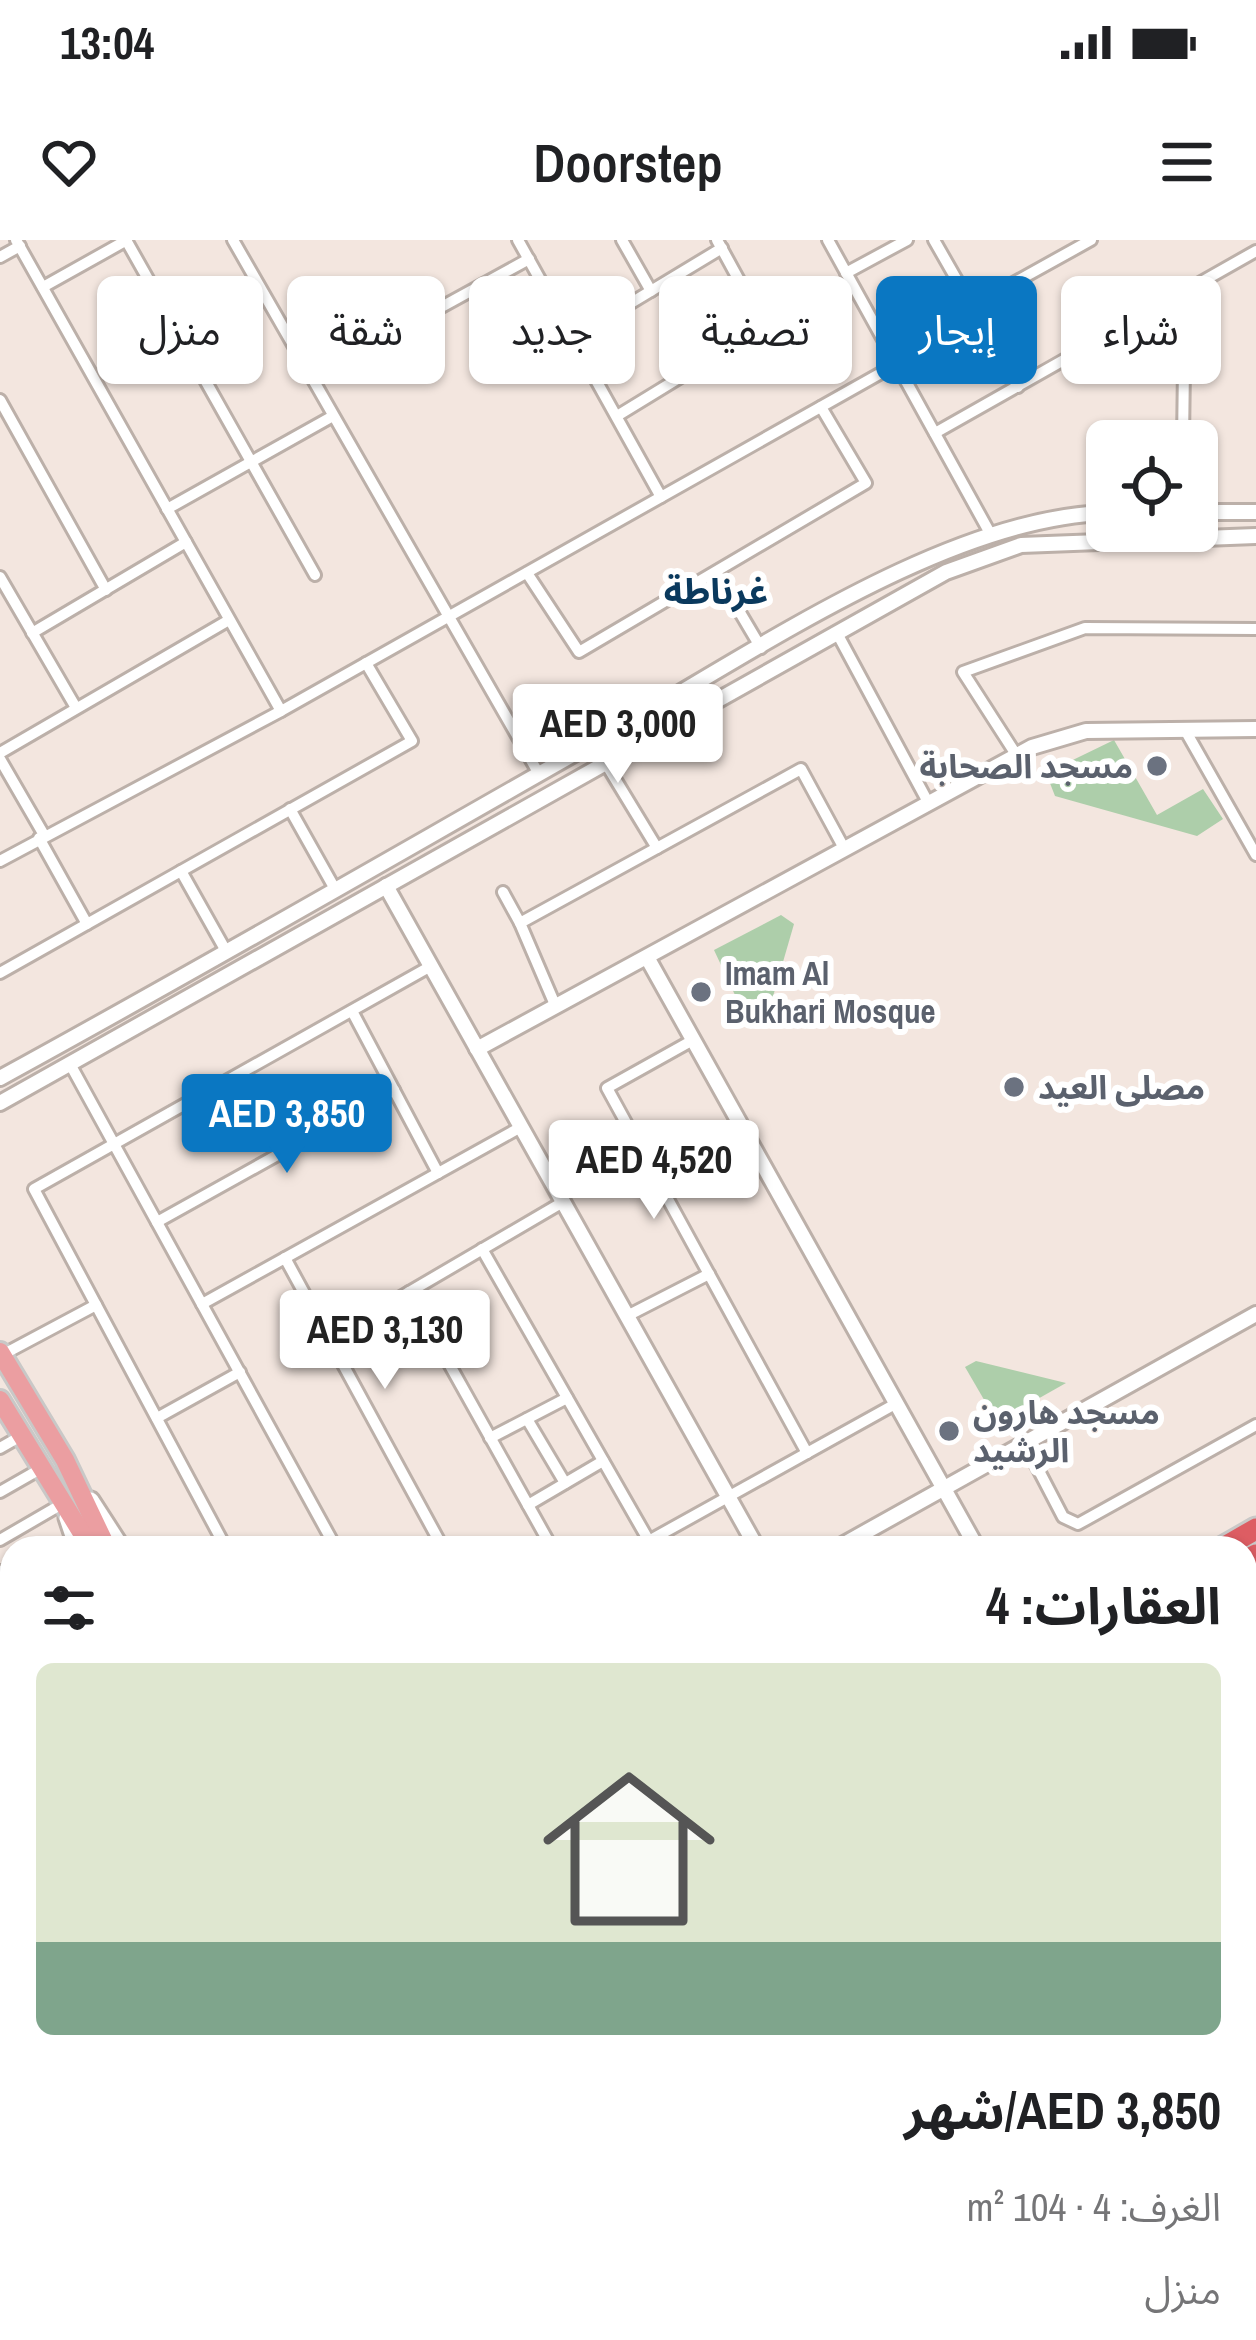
<!DOCTYPE html>
<html lang="ar">
<meta charset="utf-8">
<style>
:root{--surface:#fff;--page:#f2f2f2;--text:#202124;--muted:#757577;--line:#e0e0e0;--accent:#0a77c2}
body{margin:0;font-family:"Archivo Narrow","Noto Sans Arabic",sans-serif;background:var(--page);color:var(--text);direction:rtl;height:100vh;display:flex;flex-direction:column;font-size:45px;white-space:nowrap}
*{box-sizing:border-box;margin:0}
p{font-size:39px;color:var(--muted)}
.icon{flex:none;width:66px;height:66px;fill:none;stroke:currentColor;stroke-width:2;stroke-linecap:round;stroke-linejoin:round}
.map{position:relative;flex:1;overflow:hidden;direction:ltr}
.side{position:absolute;left:0px;top:1296px;width:1257px;height:804px;display:flex;flex-direction:column;background:var(--surface);border-radius:36px 36px 0 0;box-shadow:0 3px 9px #0004;direction:rtl}
.side>*{flex:none}
.guide{position:absolute;left:36px;top:36px;width:1185px;height:108px;direction:rtl;display:flex;gap:24px}
.buttons{position:absolute;left:1086px;top:180px;display:grid;gap:24px}
.buttons a{display:grid;place-items:center;width:132px;height:132px;border-radius:18px;background:var(--surface);box-shadow:0 3px 9px #0004;font-size:60px}
.price{position:absolute;translate:-50% -102px;padding:0 27px;border-radius:12px;background:#fff;color:#222;font-size:39px;line-height:78px;filter:drop-shadow(0 3px 6px #0008)}
.price::after{content:'';position:absolute;left:50%;top:72px;width:36px;height:27px;margin-left:-18px;background:inherit;clip-path:polygon(0 0,100% 0,50% 100%)}
.price.current{background:var(--accent);color:#fff}
ul{padding:0;list-style:none}
li{display:grid;align-content:center;gap:24px;height:636px;padding:0 36px}
li+li{border-top:3px solid var(--line)}
li span{display:grid;place-items:center;height:372px;border-radius:18px;color:#555}
li>.icon{margin-inline-start:auto}
span .icon{width:216px;height:216px;fill:#fffc;stroke-width:1}
li b{font-size:51px}
h2{display:flex;justify-content:space-between;align-items:center;height:144px;padding:0 36px;font-size:51px}
.chip{padding:0 42px;border-radius:18px;background:var(--surface);box-shadow:0 3px 9px #0004;font-size:42px;line-height:108px}
.chip.current{background:var(--accent);color:#fff}
.status{display:flex;justify-content:space-between;align-items:center;height:84px;padding:0 60px;background:var(--surface);direction:ltr}
.status svg{height:33px;fill:currentColor}
header{display:flex;justify-content:space-between;align-items:center;height:156px;padding:0 36px;background:var(--surface);font-size:54px;font-weight:600}
.map>svg:first-child{display:block}
.green{fill:#adceaa}
.lines{fill:none;stroke-linecap:round;stroke-linejoin:round}
.minor-casing{stroke:#bcb0a9;stroke-width:16}
.tertiary-casing{stroke:#bcb0a9;stroke-width:20}
.secondary-casing{stroke:#bcb0a9;stroke-width:21}
.primary-casing{stroke:#c9c8c7;stroke-width:24}
.motorway-casing{stroke:#c9c8c7;stroke-width:27}
.minor{stroke:#fff;stroke-width:10}
.tertiary{stroke:#fff;stroke-width:14}
.secondary{stroke:#fff;stroke-width:15}
.primary{stroke:#eb9ea1;stroke-width:18}
.motorway{stroke:#dd5d63;stroke-width:21}
.worship-dot{fill:#6b7280;stroke:#fff;stroke-width:4.5}
.labels{text-anchor:middle;stroke-width:12;stroke-linejoin:round;paint-order:stroke}
.worship-label{font-size:33px;font-weight:bold;fill:#5b616d;stroke:#fff;text-anchor:start}
.neighbourhood-label{font-size:36px;font-weight:bold;fill:#0a395d;stroke:#fff}
</style>
<div class="status"><b>13:04</b><svg viewBox="0 0 49 12"><path d="M0 12V9h3v3zM5 12V6h3v6zM10 12V3h3v9zM15 12V0h3v12zM26 1h20v11H26zM47 4h2v5h-2z"/></svg></div>
<header><svg class="icon" aria-label="menu" viewBox="0 0 24 24"><path d="M4 6h16M4 12h16M4 18h16"/></svg>Doorstep<svg class="icon" aria-label="heart" viewBox="0 0 24 24"><path d="M12 20l-8-8c-3-5 5-10 8-4 3-6 11-1 8 4z"/></svg></header>
<div class="map">
<svg width="1256" height="2100" viewBox="0 0 1256 2100">
<rect width="100%" height="100%" fill="#f3e6df"/>
<g class="green">
<polygon points="1114,500 1157,575 1203,549 1223,579 1197,596 1055,556 1046,533"/>
<polygon points="781,675 794,684 765,784 749,785 714,710"/>
<polygon points="976,1121 1066,1143 997,1182 965,1127"/>
</g>
<g class="lines">
<g class="minor-casing">
<g id="minor">
<polyline points="16,0 281,471"/>
<polyline points="126,0 315,335"/>
<polyline points="233,0 539,534"/>
<polyline points="518,0 661,257"/>
<polyline points="622,0 651,51"/>
<polyline points="828,0 991,295"/>
<polyline points="934,0 1018,147"/>
<polyline points="0,17 20,6"/>
<polyline points="846,33 907,0"/>
<polyline points="43,47 127,0"/>
<polyline points="972,66 1091,0"/>
<polyline points="573,98 722,8"/>
<polyline points="312,138 529,19"/>
<polyline points="0,160 106,350"/>
<polyline points="617,176 764,86 717,0"/>
<polyline points="935,193 1256,11"/>
<polyline points="1183,201 1185,51"/>
<polyline points="167,269 333,176"/>
<polyline points="716,332 761,408"/>
<polyline points="527,333 579,412 866,243 821,167"/>
<polyline points="0,337 75,466"/>
<polyline points="32,393 186,302"/>
<polyline points="838,395 929,564"/>
<polyline points="1185,490 1256,615"/>
<polyline points="0,513 229,380"/>
<polyline points="1017,516 963,432 1085,388 1256,389"/>
<polyline points="0,519 44,595"/>
<polyline points="606,524 657,608"/>
<polyline points="290,569 335,649"/>
<polyline points="39,598 87,684"/>
<polyline points="0,621 281,471 897,124"/>
<polyline points="181,631 226,711"/>
<polyline points="503,652 520,683"/>
<polyline points="0,733 412,501 366,423"/>
<polyline points="556,767 520,683 801,529 845,610"/>
<polyline points="352,771 438,933"/>
<polyline points="693,800 607,848 807,1213"/>
<polyline points="70,824 336,1308"/>
<polyline points="157,982 394,850"/>
<polyline points="482,1009 649,1301"/>
<polyline points="285,1018 443,1308"/>
<polyline points="409,1052 552,1308"/>
<polyline points="202,1064 521,887"/>
<polyline points="627,1076 709,1034"/>
<polyline points="329,1099 563,962"/>
<polyline points="2,1115 96,1065"/>
<polyline points="157,1178 240,1132"/>
<polyline points="527,1179 565,1243"/>
<polyline points="490,1198 567,1158"/>
<polyline points="1025,1204 1063,1277 1078,1284 1256,1185"/>
<polyline points="0,1208 21,1196"/>
<polyline points="0,1252 42,1228"/>
<polyline points="528,1265 603,1221"/>
<polyline points="0,1300 62,1264"/>
<polyline points="226,1308 34,949 431,726"/>
<polyline points="636,1308 897,1163"/>
<polyline points="0,1331 12,1351"/>
<polyline points="1245,1432 1256,1443"/>
<polyline points="0,1454 12,1448"/>
<polyline points="1245,1539 1256,1532"/>
<polyline points="0,1627 12,1650"/>
<polyline points="1245,1680 1256,1673"/>
<polyline points="1245,1789 1256,1809"/>
<polyline points="0,1837 12,1830"/>
<polyline points="1245,1919 1256,1913"/>
<polyline points="1245,1992 1256,2013"/>
<polyline points="1245,2033 1256,2027"/>
<polyline points="153,2088 159,2100"/>
<polyline points="255,2088 262,2100"/>
<polyline points="274,2088 281,2100"/>
<polyline points="396,2088 403,2100"/>
<polyline points="668,2088 675,2100"/>
<polyline points="880,2088 886,2100"/>
<polyline points="985,2088 991,2100"/>
<polyline points="0,2097 2,2100"/>
<polyline points="63,2100 86,2088"/>
<polyline points="724,2100 746,2088"/>
<polyline points="919,2100 941,2088"/>
<polyline points="1126,2100 1147,2088"/>
</g>
</g>
<g class="tertiary-casing">
<g id="tertiary">
<polyline points="1197,272 1256,272"/>
<polyline points="386,646 757,1308"/>
<polyline points="648,719 977,1308"/>
<polyline points="477,809 1032,507 1086,491 1256,489"/>
<path d="M0 838C205 726 408 608 611 493 750 415 947 277 1107 273"/>
<polyline points="0,863 946,332 1021,305 1256,296"/>
<polyline points="837,1308 1256,1074"/>
<polyline points="0,1537 12,1530"/>
<polyline points="0,1556 12,1549"/>
<polyline points="0,1657 12,1651"/>
<polyline points="0,1681 12,1674"/>
</g>
</g>
<g class="secondary-casing">
<g id="secondary">
<polyline points="91,1260 122,1308"/>
<polyline points="67,1278 77,1308"/>
<polyline points="0,1988 12,1981"/>
<polyline points="0,2027 12,2020"/>
<polyline points="515,2088 522,2100"/>
<polyline points="559,2088 565,2100"/>
</g>
</g>
<g class="primary-casing">
<g id="primary">
<polyline points="0,1112 65,1220 107,1308"/>
<polyline points="0,1160 91,1308"/>
<polyline points="529,2088 535,2100"/>
<polyline points="545,2088 552,2100"/>
</g>
</g>
<g class="motorway-casing">
<g id="motorway">
<polyline points="1223,1308 1256,1289"/>
<polyline points="1245,1321 1256,1315"/>
<polyline points="0,2013 12,2006"/>
</g>
</g>
<use href="#minor" class="minor"/>
<use href="#tertiary" class="tertiary"/>
<use href="#secondary" class="secondary"/>
<use href="#primary" class="primary"/>
<use href="#motorway" class="motorway"/>
</g>
<g class="worship-dot">
<circle cx="1157" cy="526" r="12"/>
<circle cx="701" cy="752" r="12"/>
<circle cx="1014" cy="847" r="12"/>
<circle cx="949" cy="1191" r="12"/>
</g>
<g class="labels">
<g class="worship-label">
<text x="1133" y="538" text-anchor="end">مسجد الصحابة</text>
<text x="725" y="745">Imam Al<tspan x="725" dy="38">Bukhari Mosque</tspan></text>
<text x="1038" y="859">مصلى العيد</text>
<text x="973" y="1184">مسجد هارون<tspan x="973" dy="38">الرشيد</tspan></text>
</g>
<g class="neighbourhood-label">
<text x="716" y="364">غرناطة</text>
</g>
</g>
</svg>
<div class="buttons">
<a><svg class="icon" aria-label="locate" viewBox="0 0 24 24"><circle cx="12" cy="12" r="6"/><path d="M12 2v4M12 18v4M2 12h4M18 12h4"/></svg></a>
</div>
<b class="price" style="left:618px;top:546px">AED 3,000</b>
<b class="price current" style="left:287px;top:936px">AED 3,850</b>
<b class="price" style="left:654px;top:982px">AED 4,520</b>
<b class="price" style="left:385px;top:1152px">AED 3,130</b>
<div class="guide">
<a class="chip">شراء</a>
<a class="chip current">إيجار</a>
<a class="chip">تصفية</a>
<a class="chip">جديد</a>
<a class="chip">شقة</a>
<a class="chip">منزل</a>
</div>
<section class="side">
<h2>العقارات: 4<svg class="icon" aria-label="filters" viewBox="0 0 24 24"><path d="M4 7h16M4 17h16"/><circle cx="9" cy="7" r="2"/><circle cx="15" cy="17" r="2"/></svg></h2>
<ul>
<li><span style="background:linear-gradient(#dfe7d0 75%,#7fa58c 0)"><svg class="icon" aria-label="home" viewBox="0 0 24 24"><path d="M3 11l9-7 9 7M6 9v11h12V9"/></svg></span><div><b>AED 3,850/شهر</b><p>الغرف: 4 · 104 m²</p><p>منزل</p></div></li>
</ul>
</section>
</div>
